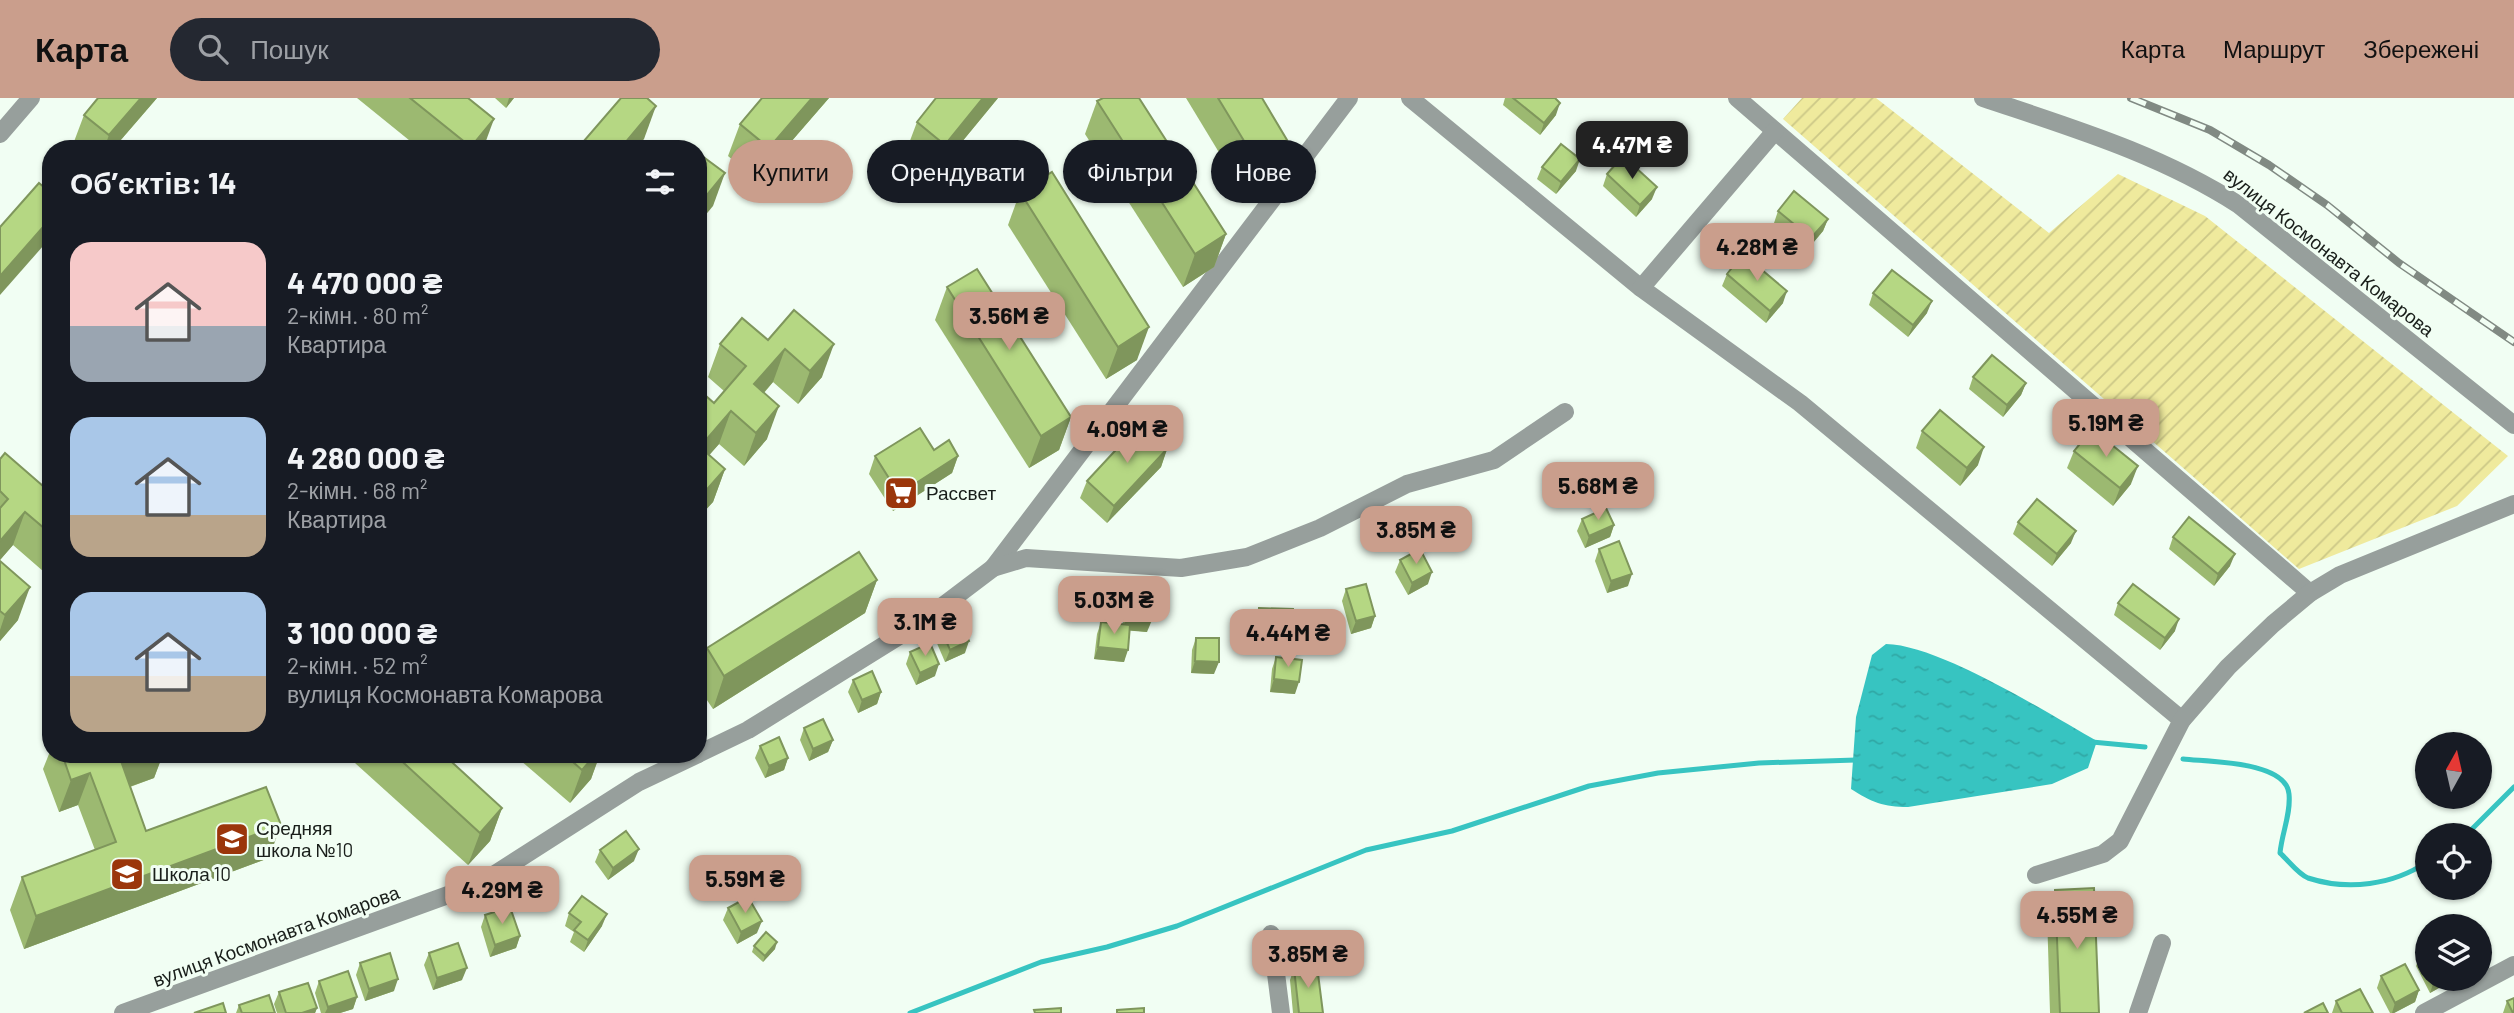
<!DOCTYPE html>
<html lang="uk">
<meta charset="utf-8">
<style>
:root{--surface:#171b24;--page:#242831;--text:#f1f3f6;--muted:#9ea1a6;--accent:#ca9e8c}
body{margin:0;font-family:Barlow,sans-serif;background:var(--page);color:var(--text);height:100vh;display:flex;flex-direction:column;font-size:26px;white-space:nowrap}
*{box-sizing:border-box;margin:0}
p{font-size:23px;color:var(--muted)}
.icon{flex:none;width:38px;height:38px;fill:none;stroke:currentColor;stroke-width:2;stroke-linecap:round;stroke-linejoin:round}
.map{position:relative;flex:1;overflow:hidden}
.drawer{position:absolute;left:42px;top:42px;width:665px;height:623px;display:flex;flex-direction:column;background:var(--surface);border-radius:28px;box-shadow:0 2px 5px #0004}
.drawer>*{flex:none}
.guide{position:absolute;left:728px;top:42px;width:665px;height:63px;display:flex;gap:14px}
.needle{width:46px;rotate:8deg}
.buttons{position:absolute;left:2415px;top:634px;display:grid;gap:14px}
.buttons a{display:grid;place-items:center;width:77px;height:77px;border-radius:50%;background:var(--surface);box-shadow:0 2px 5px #0004;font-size:35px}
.price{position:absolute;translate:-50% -60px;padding:0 16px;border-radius:14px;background:var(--accent);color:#111;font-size:23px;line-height:46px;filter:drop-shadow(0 2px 4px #0008)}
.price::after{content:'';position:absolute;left:50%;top:42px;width:21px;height:16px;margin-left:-10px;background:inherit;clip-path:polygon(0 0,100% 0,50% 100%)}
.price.selected{background:#222;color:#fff}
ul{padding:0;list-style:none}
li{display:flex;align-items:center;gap:21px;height:175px;padding:0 28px}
li span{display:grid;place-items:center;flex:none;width:196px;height:140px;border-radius:21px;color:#555}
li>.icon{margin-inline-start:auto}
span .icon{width:84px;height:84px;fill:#fffc;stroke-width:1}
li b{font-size:30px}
h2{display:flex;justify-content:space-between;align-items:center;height:84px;padding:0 28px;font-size:30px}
.pill{padding:0 24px;border-radius:32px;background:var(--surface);box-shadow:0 2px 5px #0004;font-size:24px;line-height:63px}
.pill.selected{background:var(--accent);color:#111}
header{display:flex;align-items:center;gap:42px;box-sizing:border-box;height:98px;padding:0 35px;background:var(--accent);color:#111}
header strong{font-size:33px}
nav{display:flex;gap:38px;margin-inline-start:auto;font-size:24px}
.search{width:490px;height:63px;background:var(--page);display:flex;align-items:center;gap:18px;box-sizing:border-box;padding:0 24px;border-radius:38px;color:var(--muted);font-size:26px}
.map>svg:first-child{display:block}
.garden{fill:url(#garden-furrows)}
.water{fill:url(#water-ripples)}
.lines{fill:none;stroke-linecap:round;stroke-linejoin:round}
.stream{stroke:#37c4c1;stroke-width:5}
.minor{stroke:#979f9c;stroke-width:18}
.rail-casing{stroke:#818a83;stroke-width:8}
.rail{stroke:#f1fef3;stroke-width:5;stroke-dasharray:16;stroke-linecap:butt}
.wall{fill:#9cb971}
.shaded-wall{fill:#7f965c}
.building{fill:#b5d783;stroke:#7f965c;stroke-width:2}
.labels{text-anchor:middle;stroke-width:6;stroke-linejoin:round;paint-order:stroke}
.street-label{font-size:19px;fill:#191e1a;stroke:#f1fef3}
.poi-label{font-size:19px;fill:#191e1a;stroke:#f1fef3;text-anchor:start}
</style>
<header>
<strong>Карта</strong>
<div class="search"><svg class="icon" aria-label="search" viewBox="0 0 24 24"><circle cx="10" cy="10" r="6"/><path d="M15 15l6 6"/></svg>Пошук</div>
<nav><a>Карта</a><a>Маршрут</a><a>Збережені</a></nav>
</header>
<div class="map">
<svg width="2514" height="915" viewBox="0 0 2514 915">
<defs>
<pattern id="garden-furrows" width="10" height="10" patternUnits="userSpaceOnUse" patternTransform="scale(1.75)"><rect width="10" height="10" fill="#efea9d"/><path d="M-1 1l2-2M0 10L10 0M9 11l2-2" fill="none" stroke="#ccc887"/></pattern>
<pattern id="water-ripples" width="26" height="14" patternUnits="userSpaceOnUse" patternTransform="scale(1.75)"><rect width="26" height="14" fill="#37c4c1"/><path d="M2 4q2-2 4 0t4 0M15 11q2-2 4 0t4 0" fill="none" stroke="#30a8a5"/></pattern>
</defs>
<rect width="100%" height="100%" fill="#f1fef3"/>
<polygon class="garden" points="1802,0 1876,0 2049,135 2118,76 2205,118 2508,358 2457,408 2299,471 1783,21"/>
<path class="water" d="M1886 546C1940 547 2047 615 2097 643L2088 670 2052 686 1908 709C1884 709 1871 704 1851 691L1856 619 1872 557Z"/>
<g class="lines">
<g class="stream">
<polyline points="2092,644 2145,649"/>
<path d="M2183 661C2209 664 2286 663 2289 696 2291 716 2282 734 2280 755 2288 762 2298 776 2308 780 2348 793 2393 787 2427 764"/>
<polyline points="2466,737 2514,689"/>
<polyline points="910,915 1041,864 1107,849 1177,828 1366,752 1452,733 1589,688 1658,675 1759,665 1856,662"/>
</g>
<g class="minor">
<polyline points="1410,0 1641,190 1800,305 2182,622"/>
<polyline points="1737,0 2310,495"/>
<path d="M1983 0C2072 30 2160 56 2239 107L2514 327"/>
<polyline points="0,36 31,0"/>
<polyline points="1641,190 1775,33"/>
<polyline points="993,470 1349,0"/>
<polyline points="698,656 748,632 923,523 993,470 1026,460 1181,470 1247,459 1320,430 1407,386 1494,362 1565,314"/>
<polyline points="2036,777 2103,756 2120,743 2182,622 2228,569 2273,526 2310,495 2340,477 2514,406"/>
<polyline points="1271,836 1281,915"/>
<polyline points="123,915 481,785 639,684 698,656"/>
<polyline points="2138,915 2162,845"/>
<polyline points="2424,915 2514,867"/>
</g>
<g class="rail-casing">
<polyline id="rail" points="2131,0 2210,32 2269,67 2327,107 2399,165 2514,244"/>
</g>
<use href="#rail" class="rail"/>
</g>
<g class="wall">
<polygon points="98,0 157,0 113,51 74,51 72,49 84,17"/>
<polygon points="357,0 468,0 483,51 420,51"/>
<polygon points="495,0 514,0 506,10"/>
<polygon points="762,0 829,0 757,83 728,58 740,26"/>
<polygon points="998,0 933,79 905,56 917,24"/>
<polygon points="1186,0 1262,0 1275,75 1243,94"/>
<polygon points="1505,0 1555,0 1556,17 1540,37 1503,7"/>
<polygon points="1097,3 1226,136 1214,169 1183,189 1085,36"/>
<polygon points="1542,69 1576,73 1556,96 1537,81"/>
<polygon points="1607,76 1652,101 1636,119 1603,88"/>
<polygon points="1020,94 1137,262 1106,281 1008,127"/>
<polygon points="1778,113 1828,121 1823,133 1807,152 1774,125"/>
<polygon points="1727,176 1783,205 1766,225 1722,188"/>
<polygon points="947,189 1071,319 1059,352 1029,370 935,222"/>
<polygon points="1873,195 1927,215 1908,239 1869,207"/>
<polygon points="794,212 822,279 798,306 773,284 764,295 767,341 744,368 719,346 709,357 725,371 713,404 698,420 698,291 714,305 724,293 708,279 720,246 768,242"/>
<polygon points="1973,279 2026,285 2021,297 2003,319 1969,291"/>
<polygon points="1922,333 1978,367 1960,388 1916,350"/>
<polygon points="1167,351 1161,369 1107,425 1080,400 1087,383"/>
<polygon points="934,352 958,358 952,375 893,413 869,376 875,358"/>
<polygon points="2074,353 2131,386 2113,408 2067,370"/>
<polygon points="0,361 51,395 51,480 13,447 0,462"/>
<polygon points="1582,421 1614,427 1610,439 1585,450 1577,433"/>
<polygon points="2018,424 2071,445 2052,468 2013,436"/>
<polygon points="2173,439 2230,468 2214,488 2169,451"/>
<polygon points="1599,451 1628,488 1607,495 1595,463"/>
<polygon points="1400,462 1428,486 1408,497 1395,474"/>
<polygon points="0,463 18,522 0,543"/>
<polygon points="877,482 865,515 713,611 698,589 698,573 707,550"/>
<polygon points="1129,488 1147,534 1130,532 1124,564 1094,561 1097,536 1101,524 1123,526 1125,500"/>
<polygon points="1346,491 1375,518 1371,530 1351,536 1342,503"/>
<polygon points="2118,505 2175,533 2160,552 2114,517"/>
<polygon points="1259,510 1292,535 1288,547 1254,546 1255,522"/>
<polygon points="941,531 965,555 945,564 936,543"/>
<polygon points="1196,540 1214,576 1191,575 1192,552"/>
<polygon points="910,554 935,578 916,587 906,566"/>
<polygon points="1276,559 1295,596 1270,594 1272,571"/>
<polygon points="853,582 881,594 877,606 858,615 848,594"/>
<polygon points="804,630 833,642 828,654 809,663 800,642"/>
<polygon points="760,648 788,660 784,672 765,680 755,660"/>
<polygon points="51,651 51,656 163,656 154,680 130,689 146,733 269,760 24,851 10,812 22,779 95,752 78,707 59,714 43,671"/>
<polygon points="345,656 443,656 502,710 490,743 468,767"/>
<polygon points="513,656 600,656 591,681 570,705"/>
<polygon points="600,752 634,763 608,782 595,764"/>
<polygon points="2055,792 2099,915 2050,915 2047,815"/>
<polygon points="728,810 757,835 737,846 723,822"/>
<polygon points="569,815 602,828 584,854 570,844 574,834 565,828"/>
<polygon points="485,817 520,838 516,850 490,859 481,829"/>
<polygon points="1292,840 1324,866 1290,870 1287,852"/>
<polygon points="754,848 775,851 763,864 752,854"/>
<polygon points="2427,852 2427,880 2454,880 2453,882 2430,895 2416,868 2420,856"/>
<polygon points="429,855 462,882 433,892 424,867"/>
<polygon points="360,865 394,893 365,903 356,877"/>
<polygon points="1294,870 1323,915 1293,915 1290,882"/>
<polygon points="2381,878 2419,892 2415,904 2394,915 2390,915 2377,890"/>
<polygon points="319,883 357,899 353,911 340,915 321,915 315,895"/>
<polygon points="279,894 317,910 315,915 277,915 274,906"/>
<polygon points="2336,903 2373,915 2332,915"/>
<polygon points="2507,903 2514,915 2503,915"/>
<polygon points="239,907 275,915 236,915"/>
</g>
<g class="shaded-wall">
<polygon points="141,0 157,0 113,51 104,51 109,37"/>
<polygon points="509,0 514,0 506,10"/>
<polygon points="812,0 829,0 757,83 769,50"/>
<polygon points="983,0 998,0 933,79 945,47"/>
<polygon points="1560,5 1556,17 1540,37 1544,25"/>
<polygon points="656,8 644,41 636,51 620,51"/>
<polygon points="494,21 483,51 470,51 471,49"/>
<polygon points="1287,42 1275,75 1243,94 1255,61"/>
<polygon points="1580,61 1576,73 1556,96 1561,84"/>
<polygon points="725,75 713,108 698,126 698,108"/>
<polygon points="1657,89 1652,101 1636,119 1640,107"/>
<polygon points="51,120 51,139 0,197 0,178"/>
<polygon points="1828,121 1823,133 1807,152 1811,140"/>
<polygon points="1226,136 1214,169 1183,189 1195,156"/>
<polygon points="1787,193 1783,205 1766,225 1770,213"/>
<polygon points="1932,203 1927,215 1908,239 1913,227"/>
<polygon points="1149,229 1137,262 1106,281 1118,249"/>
<polygon points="834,246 822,279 798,306 810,273"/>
<polygon points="785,251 773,284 742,319 754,286"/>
<polygon points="2026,285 2021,297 2003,319 2007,307"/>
<polygon points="779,308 767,341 744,368 756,335"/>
<polygon points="731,313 719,346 698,370 700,349"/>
<polygon points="1071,319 1059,352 1029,370 1041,338"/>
<polygon points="1984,349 1978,367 1960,388 1967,370"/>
<polygon points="1167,351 1161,369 1107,425 1114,408"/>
<polygon points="958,358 952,375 893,413 899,396"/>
<polygon points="2138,368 2131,386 2113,408 2120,390"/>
<polygon points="725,371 713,404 698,420 698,406 702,397"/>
<polygon points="25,414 13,447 0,462 0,443"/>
<polygon points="1614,427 1610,439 1585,450 1589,438"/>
<polygon points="2076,433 2071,445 2052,468 2057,456"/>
<polygon points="2235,456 2230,468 2214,488 2218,476"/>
<polygon points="1432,474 1428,486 1408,497 1412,485"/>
<polygon points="1632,476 1628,488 1607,495 1611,483"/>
<polygon points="877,482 865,515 713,611 724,578"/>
<polygon points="30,489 18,522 0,543 0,532 5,517"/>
<polygon points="1375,518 1371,530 1351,536 1356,523"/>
<polygon points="1127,520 1152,522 1147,534 1122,532"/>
<polygon points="2179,521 2175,533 2160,552 2165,540"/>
<polygon points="1258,534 1292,535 1288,547 1254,546"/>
<polygon points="969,543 965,555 945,564 950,552"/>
<polygon points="1098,549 1128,552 1124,564 1094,561"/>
<polygon points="1195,563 1219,564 1214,576 1191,575"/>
<polygon points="939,566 935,578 916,587 920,575"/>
<polygon points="1274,581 1299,584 1295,596 1270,594"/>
<polygon points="881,594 877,606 858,615 862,602"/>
<polygon points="833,642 828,654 809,663 813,651"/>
<polygon points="140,656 163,656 154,680 109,696 121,663"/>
<polygon points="596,656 600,656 591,681 570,705 582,672"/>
<polygon points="788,660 784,672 765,680 769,668"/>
<polygon points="90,675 78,707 59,714 71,682"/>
<polygon points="502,710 490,743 468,767 480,735"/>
<polygon points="281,727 269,760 24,851 36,818"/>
<polygon points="639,751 634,763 608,782 613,770"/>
<polygon points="607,816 602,828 584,854 588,842"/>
<polygon points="762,823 757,835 737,846 741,834"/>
<polygon points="520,838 516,850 490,859 495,847"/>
<polygon points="777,844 775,851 763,864 765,858"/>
<polygon points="1328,854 1324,866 1290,870 1294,858"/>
<polygon points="467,870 462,882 433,892 437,880"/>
<polygon points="2438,880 2454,880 2453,882 2430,895 2434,883"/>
<polygon points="398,881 394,893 365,903 369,891"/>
<polygon points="2419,892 2415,904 2394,915 2392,915 2395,905"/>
<polygon points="357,899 353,911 340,915 325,915 328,909"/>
<polygon points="317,910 315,915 302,915"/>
</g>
<g class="building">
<polygon points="98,0 141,0 109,37 84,17"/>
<polygon points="410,0 468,0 494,21 471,49"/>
<polygon points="621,0 647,0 656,8 620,51 577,51"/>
<polygon points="762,0 812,0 769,50 740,26"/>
<polygon points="936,0 983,0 945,47 917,24"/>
<polygon points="1103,0 1139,0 1226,136 1195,156 1097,3"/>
<polygon points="1218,0 1262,0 1287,42 1255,61"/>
<polygon points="1513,0 1555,0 1560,5 1544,25"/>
<polygon points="1561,46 1580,61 1561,84 1542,69"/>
<polygon points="698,55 725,75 698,108"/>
<polygon points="1623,58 1657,89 1640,107 1607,76"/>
<polygon points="1052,74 1149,229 1118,249 1020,94"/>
<polygon points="39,85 51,95 51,120 0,178 0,129"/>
<polygon points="1794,93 1828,121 1811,140 1778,113"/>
<polygon points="1743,156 1787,193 1770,213 1727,176"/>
<polygon points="977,171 1071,319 1041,338 947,189"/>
<polygon points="1892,172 1932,203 1913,227 1873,195"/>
<polygon points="794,212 834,246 810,273 785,251 754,286 779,308 756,335 731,313 700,349 725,371 702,397 698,393 698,291 714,305 746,268 720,246 742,220 768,242"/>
<polygon points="1992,257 2026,285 2007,307 1973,279"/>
<polygon points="1940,312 1984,349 1967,370 1922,333"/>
<polygon points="1140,326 1167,351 1114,408 1087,383"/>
<polygon points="920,330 934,352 949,342 958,358 899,396 875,358"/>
<polygon points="2092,331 2138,368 2120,390 2074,353"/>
<polygon points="5,355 51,395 51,436 25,414 0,443 0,410 8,401 0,393 0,361"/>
<polygon points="2037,401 2076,433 2057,456 2018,424"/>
<polygon points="1606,410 1614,427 1589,438 1582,421"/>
<polygon points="2189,419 2235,456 2218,476 2173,439"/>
<polygon points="1619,443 1632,476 1611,483 1599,451"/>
<polygon points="1420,451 1432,474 1412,485 1400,462"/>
<polygon points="859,454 877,482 724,578 707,550"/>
<polygon points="0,463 30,489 5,517 0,513"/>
<polygon points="1366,486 1375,518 1356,523 1346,491"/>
<polygon points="2133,486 2179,521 2165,540 2118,505"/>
<polygon points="1129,488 1154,489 1152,522 1127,520"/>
<polygon points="1259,510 1293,511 1292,535 1258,534"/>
<polygon points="960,522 969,543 950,552 941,531"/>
<polygon points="1101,524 1130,527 1128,552 1098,549"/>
<polygon points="1196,540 1219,540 1219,564 1195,563"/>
<polygon points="930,545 939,566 920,575 910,554"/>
<polygon points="1276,559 1302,562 1299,584 1274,581"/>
<polygon points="872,573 881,594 862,602 853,582"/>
<polygon points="823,621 833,642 813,651 804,630"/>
<polygon points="779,639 788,660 769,668 760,648"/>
<polygon points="62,656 140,656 121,663 146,733 266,689 281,727 36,818 22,779 116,744 90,675 71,682"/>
<polygon points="394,656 443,656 502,710 480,735"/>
<polygon points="564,656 596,656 582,672"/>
<polygon points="626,733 639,751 613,770 600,752"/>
<polygon points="2094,790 2099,915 2060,915 2055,792"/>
<polygon points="582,798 607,816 588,842 574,832 581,824 569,815"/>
<polygon points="748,799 762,823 741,834 728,810"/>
<polygon points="510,809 520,838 495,847 485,817"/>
<polygon points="766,834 777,844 765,858 754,848"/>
<polygon points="1326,835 1328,854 1294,858 1292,840"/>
<polygon points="458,845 467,870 437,880 429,855"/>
<polygon points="2427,852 2427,870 2420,856"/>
<polygon points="390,855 398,881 369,891 360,865"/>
<polygon points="2405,866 2419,892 2395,905 2381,878"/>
<polygon points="1317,868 1323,915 1299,915 1294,870"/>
<polygon points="348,873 357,899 328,909 319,883"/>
<polygon points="308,885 317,910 302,915 286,915 279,894"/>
<polygon points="2360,891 2373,915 2342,915 2336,903"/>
<polygon points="269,897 275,915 242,915 239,907"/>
<polygon points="2514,900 2514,915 2513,915 2507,903"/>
<polygon points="223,905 226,915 194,915"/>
<polygon points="2323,905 2328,915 2304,915"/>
<polygon points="1061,910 1061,915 1035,915 1034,912"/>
<polygon points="1144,910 1144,915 1117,915 1117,912"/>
</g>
<defs>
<g id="supermarket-square" transform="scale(1.75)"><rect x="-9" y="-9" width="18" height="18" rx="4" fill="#9b360b" stroke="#f1fef3"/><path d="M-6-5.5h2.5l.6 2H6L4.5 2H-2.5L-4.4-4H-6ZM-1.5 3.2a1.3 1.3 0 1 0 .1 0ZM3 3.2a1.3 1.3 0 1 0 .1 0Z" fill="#fff"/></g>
<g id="school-square" transform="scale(1.75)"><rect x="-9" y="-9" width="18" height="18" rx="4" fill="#9b360b" stroke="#f1fef3"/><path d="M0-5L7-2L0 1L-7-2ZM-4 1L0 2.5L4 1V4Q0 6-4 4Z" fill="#fff"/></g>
</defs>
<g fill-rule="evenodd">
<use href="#supermarket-square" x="901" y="395"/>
<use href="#school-square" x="232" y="741"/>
<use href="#school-square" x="127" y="776"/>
</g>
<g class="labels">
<g class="street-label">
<text transform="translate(2329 154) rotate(38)" y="7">вулиця Космонавта Комарова</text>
<text transform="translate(276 838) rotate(-20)" y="7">вулиця Космонавта Комарова</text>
</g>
<g class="poi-label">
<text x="926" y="402">Рассвет</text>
<text x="256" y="737">Средняя<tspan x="256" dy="22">школа №10</tspan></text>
<text x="152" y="783">Школа 10</text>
</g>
</g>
</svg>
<div class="buttons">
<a><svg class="needle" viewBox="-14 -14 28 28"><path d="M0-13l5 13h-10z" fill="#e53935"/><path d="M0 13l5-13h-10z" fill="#9ea1a6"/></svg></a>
<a><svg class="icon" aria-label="locate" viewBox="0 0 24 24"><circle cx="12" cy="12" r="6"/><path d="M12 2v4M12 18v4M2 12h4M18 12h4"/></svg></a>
<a><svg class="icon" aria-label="layers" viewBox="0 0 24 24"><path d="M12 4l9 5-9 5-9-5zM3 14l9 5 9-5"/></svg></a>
</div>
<b class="price selected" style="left:1632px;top:83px">4.47M ₴</b>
<b class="price" style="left:1757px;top:185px">4.28M ₴</b>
<b class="price" style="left:1009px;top:254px">3.56M ₴</b>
<b class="price" style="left:2106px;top:361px">5.19M ₴</b>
<b class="price" style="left:1127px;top:367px">4.09M ₴</b>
<b class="price" style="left:1598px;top:424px">5.68M ₴</b>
<b class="price" style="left:1416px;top:468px">3.85M ₴</b>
<b class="price" style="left:1114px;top:538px">5.03M ₴</b>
<b class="price" style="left:925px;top:560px">3.1M ₴</b>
<b class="price" style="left:1288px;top:571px">4.44M ₴</b>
<b class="price" style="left:745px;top:817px">5.59M ₴</b>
<b class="price" style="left:502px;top:828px">4.29M ₴</b>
<b class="price" style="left:2077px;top:853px">4.55M ₴</b>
<b class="price" style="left:1308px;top:892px">3.85M ₴</b>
<div class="guide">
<a class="pill selected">Купити</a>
<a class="pill">Орендувати</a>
<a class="pill">Фільтри</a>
<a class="pill">Нове</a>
</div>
<section class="drawer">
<h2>Об’єктів: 14<svg class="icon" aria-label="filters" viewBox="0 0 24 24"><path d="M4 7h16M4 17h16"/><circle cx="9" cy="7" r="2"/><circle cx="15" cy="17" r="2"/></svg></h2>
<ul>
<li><span style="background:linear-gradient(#f6c9c9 60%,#9aa5b1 0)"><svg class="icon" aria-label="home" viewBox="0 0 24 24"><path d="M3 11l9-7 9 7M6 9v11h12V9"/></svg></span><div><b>4 470 000 ₴</b><p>2-кімн. · 80 m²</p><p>Квартира</p></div></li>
<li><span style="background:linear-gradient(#a9c7e8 70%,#b9a48a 0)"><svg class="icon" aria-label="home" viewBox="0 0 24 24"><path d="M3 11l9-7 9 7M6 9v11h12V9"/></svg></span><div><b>4 280 000 ₴</b><p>2-кімн. · 68 m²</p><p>Квартира</p></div></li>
<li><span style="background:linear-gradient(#a9c7e8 60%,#b9a48a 0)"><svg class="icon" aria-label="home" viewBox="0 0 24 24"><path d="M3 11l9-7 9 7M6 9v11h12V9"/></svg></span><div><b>3 100 000 ₴</b><p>2-кімн. · 52 m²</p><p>вулиця Космонавта Комарова</p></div></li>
</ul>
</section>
</div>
